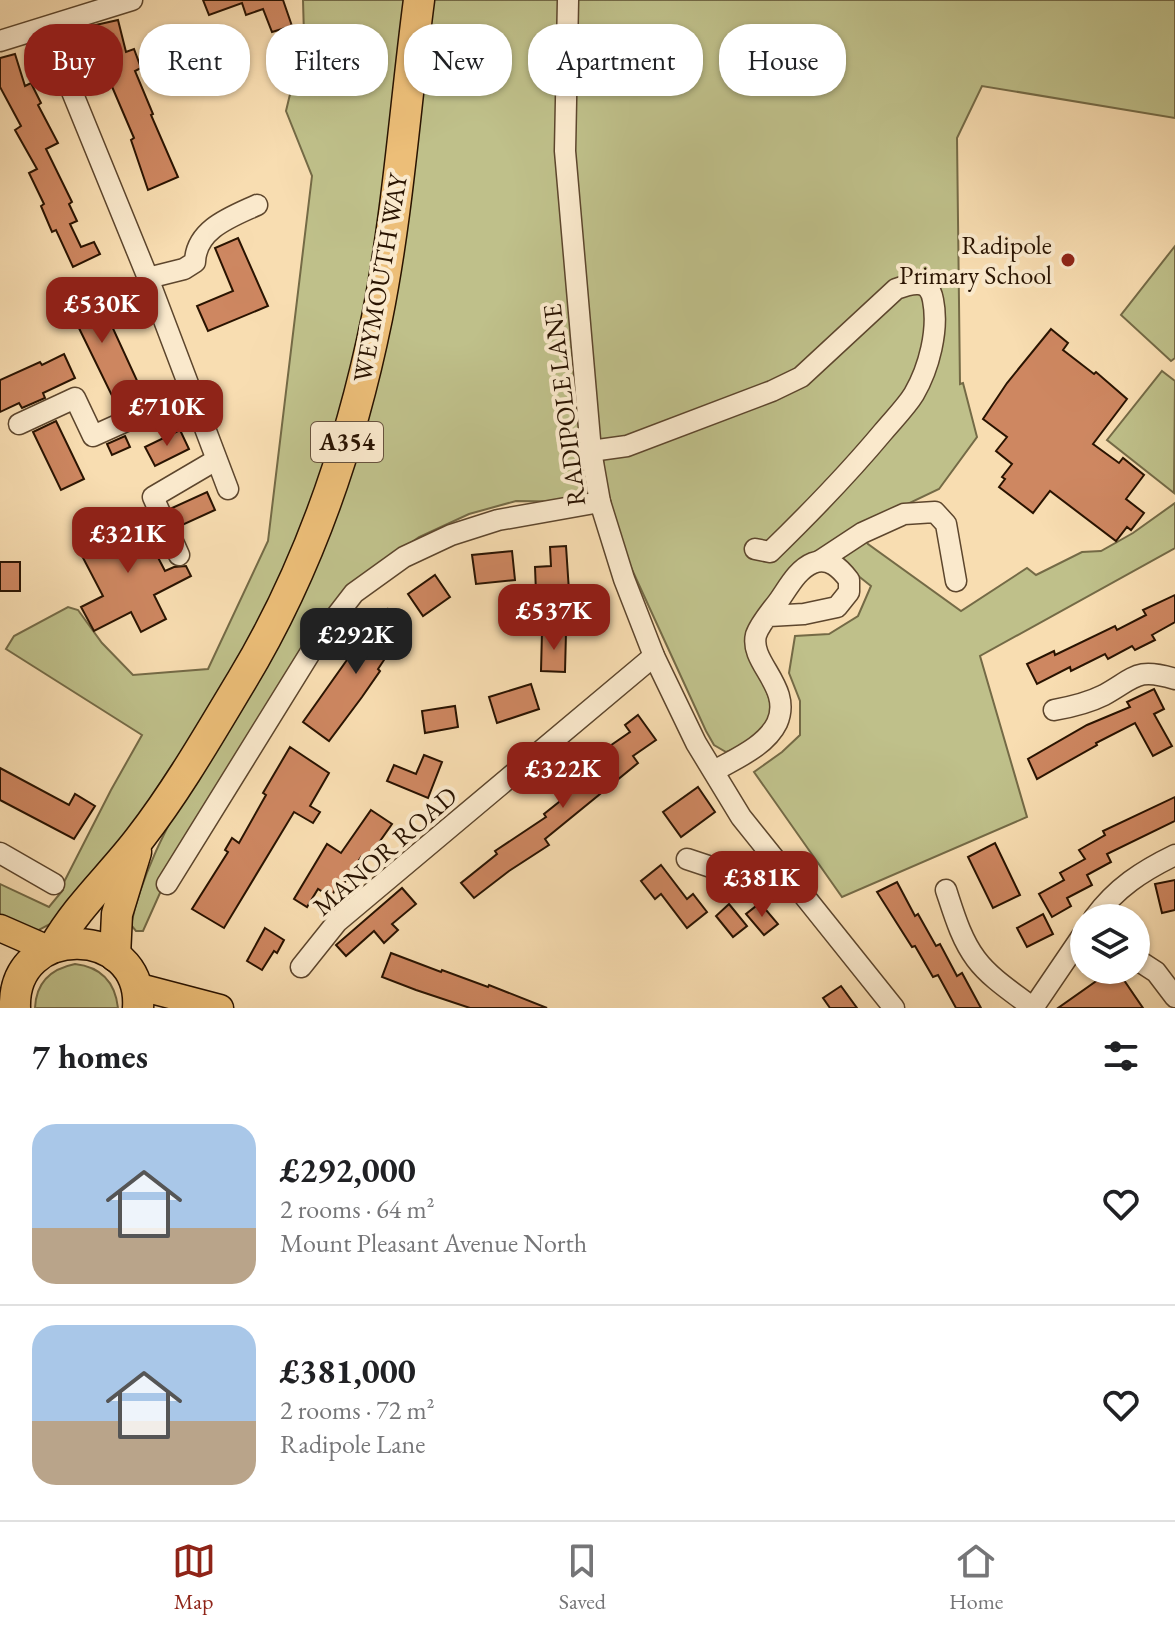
<!DOCTYPE html>
<meta charset="utf-8">
<style>
:root{--surface:#fff;--page:#f2f2f2;--text:#202124;--muted:#757577;--line:#e0e0e0;--accent:#8f2418}
body{margin:0;font-family:"EB Garamond",serif;background:var(--page);color:var(--text);height:100vh;display:flex;flex-direction:column;font-size:30px;white-space:nowrap}
*{box-sizing:border-box;margin:0}
p{font-size:26px;color:var(--muted)}
.icon{flex:none;width:44px;height:44px;fill:none;stroke:currentColor;stroke-width:2;stroke-linecap:round;stroke-linejoin:round}
.map{position:relative;height:1008px;overflow:hidden}
.details{display:flex;flex-direction:column;background:var(--surface);flex:1}
.details>*{flex:none}
.hud{position:absolute;left:24px;top:24px;width:1128px;height:72px;display:flex;gap:16px}
.buttons{position:absolute;left:1070px;top:904px;display:grid;gap:16px}
.buttons a{display:grid;place-items:center;width:80px;height:80px;border-radius:50%;background:var(--surface);box-shadow:0 2px 6px #0004;font-size:40px}
.price{position:absolute;translate:-50% -68px;padding:0 18px;border-radius:16px;background:var(--accent);color:#fff;font-size:26px;line-height:52px;filter:drop-shadow(0 2px 4px #0008)}
.price::after{content:'';position:absolute;left:50%;top:48px;width:24px;height:18px;margin-left:-12px;background:inherit;clip-path:polygon(0 0,100% 0,50% 100%)}
.price.on{background:#222;color:#fff}
ul{padding:0;list-style:none}
li{display:flex;align-items:center;gap:24px;height:200px;padding:0 32px}
li+li{border-top:2px solid var(--line)}
li span{display:grid;place-items:center;flex:none;width:224px;height:160px;border-radius:24px;color:#555}
li>.icon{margin-inline-start:auto}
span .icon{width:96px;height:96px;fill:#fffc;stroke-width:1}
li b{font-size:34px}
h2{display:flex;justify-content:space-between;align-items:center;height:96px;padding:0 32px;font-size:34px}
.tag{padding:0 28px;border-radius:32px;background:var(--surface);box-shadow:0 2px 6px #0004;font-size:28px;line-height:72px}
.tag.on{background:var(--accent);color:#fff}
.tabs{display:flex;justify-content:space-around;align-items:center;height:112px;border-top:2px solid var(--line);background:var(--surface);font-size:22px;color:var(--muted)}
.tabs a{display:grid;justify-items:center;gap:4px}
.tabs .on{color:var(--accent)}
.map>svg:first-child{display:block}
.green{fill:#bfc08a;stroke:#746a46;stroke-width:2}
.building{fill:#ce8761;stroke:#291301;stroke-width:2}
.lines{fill:none;stroke-linecap:round;stroke-linejoin:round}
.minor-casing{stroke:#5d462d;stroke-width:23}
.major-casing{stroke:#291301;stroke-width:29}
.highway-casing{stroke:#291301;stroke-width:33}
.minor{stroke:#fae9cc;stroke-width:20}
.major{stroke:#ecbe78;stroke-width:26}
.highway{stroke:#ecbe78;stroke-width:30}
.poi-dot{fill:#8f2418;stroke:#fae9cc;stroke-width:3}
.labels{text-anchor:middle;stroke-width:8;stroke-linejoin:round;paint-order:stroke}
.shield{fill:#fae9cc;stroke:#68533e;stroke-width:2}
.shield-label{font-size:24px;font-weight:bold;fill:#291301}
.poi-label{font-size:26px;fill:#291301;stroke:#fae9cc;text-anchor:end}
.street-label{font-size:26px;fill:#291301;stroke:#fae9cc}
</style>
<div class="map">
<svg width="1175" height="1008" viewBox="0 0 1175 1008">
<rect width="100%" height="100%" fill="#f8ddb1"/>
<filter id="stains"><feTurbulence type="fractalNoise" baseFrequency=".0025" numOctaves="4"/><feColorMatrix values="0 0 0 0 .2 0 0 0 0 .09 0 0 0 0 .02 0 0 0 .5 -.17"/></filter>
<radialGradient id="worn" r=".72"><stop offset=".6" stop-color="#630" stop-opacity="0"/><stop offset="1" stop-color="#630" stop-opacity=".3"/></radialGradient>
<g class="green">
<path d="M303 0H1175V118L982 86 957 138 960 384 963 383 977 437 939 489 857 528 868 544 961 611 1027 568 1036 575 1082 552 1101 551 1133 533 1175 503V548L980 656 1027 817 842 897 754 772 782 752 800 735V701L789 673 795 636 829 634 858 616 871 586 823 548 748 635C747 641 745 648 747 653 758 679 787 708 758 733 747 742 740 748 726 752L714 745 706 731 623 550 605 500 603 455 600 502 516 501 469 514 419 537 347 588 164 884 143 931H136L131 925C142 871 170 822 196 773L174 762 128 832 56 921 35 932 0 920V884L49 907 63 890V884L111 790 142 735 6 649 14 636 68 607 78 610 102 643 133 675 208 669 268 541 312 176 286 111 304 36Z"/>
<polygon points="1175,246 1175,358 1171,361 1121,315"/>
<polygon points="1162,371 1175,381 1174,493 1107,440"/>
<path d="M75 964C101 967 115 981 118 1008H35C36 983 50 969 75 964Z"/>
</g>
<g class="building">
<polygon points="203,0 283,0 292,26 272,32 263,9 246,15 242,3 209,15"/>
<polygon points="118,20 126,52 134,49 141,68 135,71 153,114 151,115 178,177 148,190 131,140 134,138 98,54 91,26"/>
<polygon points="15,54 25,86 31,83 41,103 38,105 58,143 46,149 72,202 69,204 77,221 70,224 81,247 94,242 100,254 73,267 56,230 52,232 41,206 44,204 29,173 37,169 15,130 21,126 0,87 0,58"/>
<polygon points="238,238 268,306 208,331 197,306 233,291 215,248"/>
<polygon points="80,279 99,314 105,311 145,398 119,410 74,318 67,322 59,307 66,303 60,291"/>
<polygon points="1051,329 1068,343 1063,350 1094,374 1096,372 1127,399 1093,444 1119,463 1123,458 1144,475 1126,499 1144,513 1131,530 1127,527 1116,541 1050,491 1033,513 999,487 1005,479 1002,477 1012,464 996,451 1007,437 983,419 1007,383"/>
<polygon points="64,354 75,378 43,393 45,398 22,408 19,403 0,412 0,380 40,362 42,365"/>
<polygon points="56,421 84,479 61,490 33,432"/>
<polygon points="180,430 189,449 155,466 145,447"/>
<polygon points="125,436 130,447 112,455 107,444"/>
<polygon points="207,492 215,510 180,526 172,508"/>
<polygon points="133,509 165,571 174,567 186,566 191,576 154,595 166,619 141,632 131,612 94,631 81,607 103,596 81,554 105,543 97,527"/>
<polygon points="566,546 569,591 536,593 535,567 551,566 550,547"/>
<polygon points="512,551 515,580 476,584 472,555"/>
<rect x="0" y="562" width="20" height="29"/>
<polygon points="435,575 450,597 423,616 408,594"/>
<polygon points="1175,595 1175,622 1152,635 1155,640 1135,650 1132,646 1108,659 1105,654 1071,671 1070,667 1037,684 1027,664 1054,651 1055,655 1115,626 1117,630 1146,615 1143,610"/>
<polygon points="388,609 410,626 384,660 378,669 380,671 362,697 329,741 303,722 359,643 361,644"/>
<polygon points="542,631 566,632 565,672 541,671"/>
<polygon points="531,684 539,709 497,723 489,697"/>
<polygon points="1154,689 1164,709 1154,714 1172,746 1153,756 1135,723 1096,743 1097,745 1037,779 1028,759 1087,725 1130,707 1127,702"/>
<polygon points="455,706 458,727 425,733 422,711"/>
<polygon points="638,715 656,740 633,756 638,763 545,839 549,845 509,871 474,898 461,883 497,854 495,851 546,817 544,814 614,758 607,748 630,732 625,725"/>
<polygon points="290,747 329,773 310,806 320,812 313,823 294,812 224,928 192,909 228,852 225,850 232,838 239,843 266,795 263,793"/>
<polygon points="424,755 442,762 428,798 387,781 394,765 416,774"/>
<polygon points="0,768 69,805 75,794 95,806 74,839 0,800"/>
<polygon points="698,787 715,812 681,837 663,812"/>
<polygon points="1175,797 1175,821 1107,854 1111,862 1087,875 1092,885 1067,898 1071,906 1052,917 1039,894 1064,880 1060,873 1085,859 1079,850 1105,835 1103,831"/>
<polygon points="371,810 392,824 366,861 361,857 342,887 338,885 331,897 318,889 307,907 294,899 327,844 341,853"/>
<polygon points="995,843 1020,895 993,908 968,857"/>
<polygon points="661,865 687,899 693,894 707,912 687,928 661,894 655,899 641,881"/>
<polygon points="1175,880 1175,910 1162,913 1155,884"/>
<polygon points="897,882 915,916 918,914 936,946 940,944 957,976 962,973 981,1008 956,1008 938,975 933,977 915,946 912,947 877,892"/>
<polygon points="402,888 416,904 392,924 398,930 384,943 374,931 346,956 336,945"/>
<polygon points="760,903 778,924 764,935 746,914"/>
<polygon points="729,904 747,926 733,937 716,916"/>
<polygon points="1043,914 1053,934 1027,947 1017,928"/>
<polygon points="265,928 284,940 277,953 274,951 262,970 247,961"/>
<polygon points="391,953 441,972 442,970 488,987 489,985 547,1008 470,1008 416,990 382,977"/>
<polygon points="1112,970 1117,970 1143,1008 1058,1008"/>
<polygon points="841,986 857,1008 830,1008 823,998"/>
</g>
<g class="lines">
<g class="minor-casing">
<g id="minor">
<polyline points="568,0 565,151 591,451 600,502 624,579 654,656 696,743 741,817 894,1008"/>
<polyline points="46,28 148,278 228,489"/>
<polyline points="0,41 132,0"/>
<path d="M148 278 184 269 195 262C196 229 231 217 257 205"/>
<polyline points="19,424 75,398 93,436 191,392"/>
<path d="M591 451 627 446 772 391 801 377 896 289C912 283 929 278 933 300 939 330 929 368 914 394 906 407 893 420 883 432 848 474 809 514 770 552L755 549"/>
<polyline points="179,555 153,497 216,460"/>
<polyline points="821,560 862,533 904,514 935,512 946,524 956,581"/>
<path d="M1054 710C1071 707 1088 703 1104 695 1135 678 1136 667 1175 679"/>
<path d="M714 771C735 759 766 746 777 723 793 687 749 663 756 635 760 623 773 609 780 599 789 586 798 569 813 563 829 557 840 568 849 580V592L837 607 804 614 769 616"/>
<polyline points="0,853 54,884"/>
<polyline points="687,859 729,873 745,873 771,856"/>
<polyline points="167,884 320,637 354,593 404,557 451,535 498,520 600,502"/>
<path d="M946 890C954 914 961 939 976 959 991 979 1014 993 1033 1008"/>
<path d="M1094 918C1116 888 1142 871 1175 855"/>
<polyline points="1136,959 1156,972 1175,997"/>
<polyline points="301,967 337,922 654,656"/>
<polyline points="1033,1008 1084,933"/>
</g>
</g>
<g class="major-casing">
<g id="major">
<polyline points="0,928 48,949"/>
<polyline points="136,986 220,1008"/>
</g>
</g>
<g class="highway-casing">
<g id="highway">
<path d="M54 947C77 906 112 875 140 838 178 789 210 733 242 680 309 569 351 445 377 318 398 214 405 106 419 0"/>
<polyline points="115,956 117,914 136,852"/>
<path d="M15 1008C12 921 144 924 138 1008"/>
</g>
</g>
<use href="#minor" class="minor"/>
<use href="#major" class="major"/>
<use href="#highway" class="highway"/>
</g>
<circle class="poi-dot" cx="1068" cy="260" r="8"/>
<g class="labels">
<rect class="shield" x="311" y="422" width="72" height="40" rx="6"/>
<g class="shield-label">
<text x="347" y="450">A354</text>
</g>
<g class="poi-label">
<text x="1052" y="254">Radipole<tspan x="1052" dy="30">Primary School</tspan></text>
</g>
<g class="street-label">
<text transform="translate(380 278) rotate(-80)" y="9">WEYMOUTH WAY</text>
<text transform="translate(564 405) rotate(-97)" y="9">RADIPOLE LANE</text>
<text transform="translate(385 851) rotate(-41)" y="9">MANOR ROAD</text>
</g>
</g>
<rect width="100%" height="100%" filter="url(#stains)"/>
<rect width="100%" height="100%" fill="url(#worn)"/>
</svg>
<div class="buttons">
<a><svg class="icon" aria-label="layers" viewBox="0 0 24 24"><path d="M12 4l9 5-9 5-9-5zM3 14l9 5 9-5"/></svg></a>
</div>
<b class="price" style="left:102px;top:345px">£530K</b>
<b class="price" style="left:167px;top:448px">£710K</b>
<b class="price" style="left:128px;top:575px">£321K</b>
<b class="price" style="left:554px;top:652px">£537K</b>
<b class="price on" style="left:356px;top:676px">£292K</b>
<b class="price" style="left:563px;top:810px">£322K</b>
<b class="price" style="left:762px;top:919px">£381K</b>
<div class="hud">
<a class="tag on">Buy</a>
<a class="tag">Rent</a>
<a class="tag">Filters</a>
<a class="tag">New</a>
<a class="tag">Apartment</a>
<a class="tag">House</a>
</div>
</div>
<section class="details">
<h2>7 homes<svg class="icon" aria-label="filters" viewBox="0 0 24 24"><path d="M4 7h16M4 17h16"/><circle cx="9" cy="7" r="2"/><circle cx="15" cy="17" r="2"/></svg></h2>
<ul>
<li><span style="background:linear-gradient(#a9c7e8 65%,#b9a48a 0)"><svg class="icon" aria-label="home" viewBox="0 0 24 24"><path d="M3 11l9-7 9 7M6 9v11h12V9"/></svg></span><div><b>£292,000</b><p>2 rooms · 64 m²</p><p>Mount Pleasant Avenue North</p></div><svg class="icon" aria-label="heart" viewBox="0 0 24 24"><path d="M12 20l-8-8c-3-5 5-10 8-4 3-6 11-1 8 4z"/></svg></li>
<li><span style="background:linear-gradient(#a9c7e8 60%,#b9a48a 0)"><svg class="icon" aria-label="home" viewBox="0 0 24 24"><path d="M3 11l9-7 9 7M6 9v11h12V9"/></svg></span><div><b>£381,000</b><p>2 rooms · 72 m²</p><p>Radipole Lane</p></div><svg class="icon" aria-label="heart" viewBox="0 0 24 24"><path d="M12 20l-8-8c-3-5 5-10 8-4 3-6 11-1 8 4z"/></svg></li>
</ul>
</section>
<nav class="tabs">
<a class="on"><svg class="icon" aria-label="map" viewBox="0 0 24 24"><path d="M3 6l6-2 6 2 6-2v14l-6 2-6-2-6 2zM9 4v14M15 6v14"/></svg>Map</a>
<a><svg class="icon" aria-label="saved" viewBox="0 0 24 24"><path d="M7 4h10v16l-5-4-5 4z"/></svg>Saved</a>
<a><svg class="icon" aria-label="home" viewBox="0 0 24 24"><path d="M3 11l9-7 9 7M6 9v11h12V9"/></svg>Home</a>
</nav>
